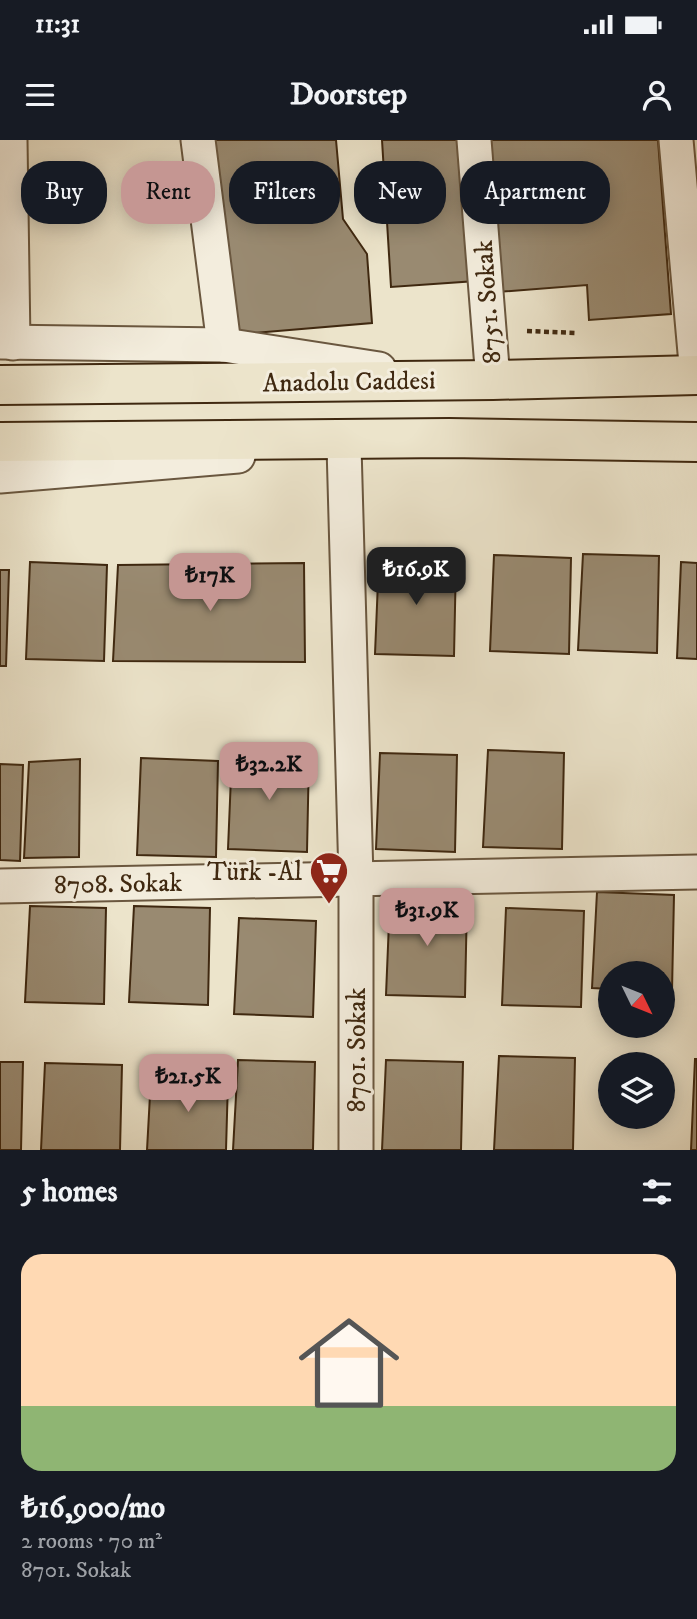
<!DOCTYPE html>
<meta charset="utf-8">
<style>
:root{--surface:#171b24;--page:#242831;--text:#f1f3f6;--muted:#9ea1a6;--accent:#c59692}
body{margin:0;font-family:"IM FELL DW Pica",serif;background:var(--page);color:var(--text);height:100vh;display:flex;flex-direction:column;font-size:26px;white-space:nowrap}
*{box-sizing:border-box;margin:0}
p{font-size:23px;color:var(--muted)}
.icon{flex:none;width:38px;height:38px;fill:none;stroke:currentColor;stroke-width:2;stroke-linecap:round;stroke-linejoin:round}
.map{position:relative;height:1010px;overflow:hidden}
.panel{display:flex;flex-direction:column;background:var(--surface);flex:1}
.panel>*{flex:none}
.guide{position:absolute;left:21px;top:21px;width:656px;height:63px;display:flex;gap:14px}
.needle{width:46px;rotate:133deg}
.buttons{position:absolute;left:598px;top:821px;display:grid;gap:14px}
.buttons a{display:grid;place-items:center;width:77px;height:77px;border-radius:50%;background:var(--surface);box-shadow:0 4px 18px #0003;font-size:35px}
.price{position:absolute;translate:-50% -60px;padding:0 16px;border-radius:14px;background:var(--accent);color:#111;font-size:23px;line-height:46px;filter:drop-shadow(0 2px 4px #0008)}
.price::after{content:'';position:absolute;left:50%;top:42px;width:21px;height:16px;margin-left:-10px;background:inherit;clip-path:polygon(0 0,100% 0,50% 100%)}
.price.on{background:#222;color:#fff}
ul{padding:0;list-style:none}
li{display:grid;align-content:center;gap:14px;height:371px;padding:0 21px}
li span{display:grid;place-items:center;height:217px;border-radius:21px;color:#555}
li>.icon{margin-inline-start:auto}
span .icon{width:126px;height:126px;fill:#fffc;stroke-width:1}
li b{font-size:30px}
h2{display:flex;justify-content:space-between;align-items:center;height:84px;padding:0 21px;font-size:30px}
.chip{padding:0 24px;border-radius:28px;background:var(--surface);box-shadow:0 4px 18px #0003;font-size:24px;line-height:63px}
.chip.on{background:var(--accent);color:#111}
.status{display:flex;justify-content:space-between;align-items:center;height:49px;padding:0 35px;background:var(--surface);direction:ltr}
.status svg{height:19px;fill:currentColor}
header{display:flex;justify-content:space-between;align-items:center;height:91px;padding:0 21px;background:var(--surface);font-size:32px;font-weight:700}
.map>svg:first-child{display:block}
.building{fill:#998a71;stroke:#3f2810;stroke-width:2}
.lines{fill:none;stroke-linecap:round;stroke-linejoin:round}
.street-casing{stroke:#6a573f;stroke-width:37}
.highway-casing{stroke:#3f2810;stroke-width:42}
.path{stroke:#3f2810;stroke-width:4.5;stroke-dasharray:5 3.5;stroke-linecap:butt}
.street{stroke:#f3eddd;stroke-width:33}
.highway{stroke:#ece4cb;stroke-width:38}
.labels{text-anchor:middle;stroke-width:6;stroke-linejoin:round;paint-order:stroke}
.street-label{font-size:26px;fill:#3f2810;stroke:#f3eddd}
.poi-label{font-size:26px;fill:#3f2810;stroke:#f3eddd;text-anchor:end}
</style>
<div class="status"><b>11:31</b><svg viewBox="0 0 49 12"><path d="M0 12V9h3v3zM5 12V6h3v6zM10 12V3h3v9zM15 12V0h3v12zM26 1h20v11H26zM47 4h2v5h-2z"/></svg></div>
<header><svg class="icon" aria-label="menu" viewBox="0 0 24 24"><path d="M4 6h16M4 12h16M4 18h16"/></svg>Doorstep<svg class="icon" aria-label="person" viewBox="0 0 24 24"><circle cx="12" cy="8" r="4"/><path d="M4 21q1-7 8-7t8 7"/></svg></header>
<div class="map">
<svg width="697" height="1010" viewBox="0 0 697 1010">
<rect width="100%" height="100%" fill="#ece4cb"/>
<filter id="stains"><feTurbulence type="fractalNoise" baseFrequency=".00286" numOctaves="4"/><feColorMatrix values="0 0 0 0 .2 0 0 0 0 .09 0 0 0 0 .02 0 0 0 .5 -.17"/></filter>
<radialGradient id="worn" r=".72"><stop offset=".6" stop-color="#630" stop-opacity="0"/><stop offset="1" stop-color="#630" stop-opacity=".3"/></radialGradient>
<g class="building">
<polygon points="214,0 336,0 343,79 367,114 372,183 230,195"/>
<polygon points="382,0 467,0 476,141 391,147"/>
<polygon points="486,0 658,0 671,174 589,180 587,145 497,152"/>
<polygon points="583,414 659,416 657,513 578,510"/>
<polygon points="494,415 571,418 569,514 490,511"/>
<polygon points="379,417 456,420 454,516 375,514"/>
<polygon points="30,422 107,425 104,521 26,519"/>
<polygon points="681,422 697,423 697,519 677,518"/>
<polygon points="304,423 305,522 113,521 118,425"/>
<polygon points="0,430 9,430 6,526 0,526"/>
<polygon points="488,610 564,613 562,709 483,707"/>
<polygon points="232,613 309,615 307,712 228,709"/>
<polygon points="380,613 457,615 455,712 376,709"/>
<polygon points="141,618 218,621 216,717 137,715"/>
<polygon points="80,619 79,717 24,718 29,622"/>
<polygon points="0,624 23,625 20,721 0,720"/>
<polygon points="597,752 674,755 672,851 663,851 663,833 611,833 611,849 592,848"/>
<polygon points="390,758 467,761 465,857 386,855"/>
<polygon points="30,766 106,768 104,864 25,862"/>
<polygon points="134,766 210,768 208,865 129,862"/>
<polygon points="506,768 584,771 581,867 502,865"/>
<polygon points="239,778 316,781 313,877 234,874"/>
<polygon points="499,916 575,918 573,1010 494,1010"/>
<polygon points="695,919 697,919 697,1010 691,1010"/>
<polygon points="238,920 315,922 313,1010 233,1010"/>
<polygon points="386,920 463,922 461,1010 382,1010"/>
<polygon points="0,922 23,922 21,1010 0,1010"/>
<polygon points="45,923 122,925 120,1010 41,1010"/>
<polygon points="151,937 228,940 226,1010 147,1010"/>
</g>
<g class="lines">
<g class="street-casing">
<g id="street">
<polyline points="10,0 13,203"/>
<polyline points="198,0 224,205"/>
<polyline points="474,0 493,240"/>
<polyline points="676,0 697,235"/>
<polyline points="0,202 224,205 379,229"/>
<polyline points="344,306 356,738 356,1010"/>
<polyline points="0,336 238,316"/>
<polyline points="0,746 697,732"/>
</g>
</g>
<g class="highway-casing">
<g id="highway">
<polyline points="0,245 493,240 697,235"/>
<polyline points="0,302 449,298 697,302"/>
</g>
</g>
<polyline class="path" points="527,191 577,193"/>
<use href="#street" class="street"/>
<use href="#highway" class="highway"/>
</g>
<defs>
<g id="supermarket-pin" transform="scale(2.0125)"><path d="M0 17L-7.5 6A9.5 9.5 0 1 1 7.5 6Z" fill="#8f2418" stroke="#f3eddd"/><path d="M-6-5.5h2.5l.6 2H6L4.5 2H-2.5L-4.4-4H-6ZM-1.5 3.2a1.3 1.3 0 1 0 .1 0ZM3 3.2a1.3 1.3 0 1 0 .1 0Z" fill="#fff"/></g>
</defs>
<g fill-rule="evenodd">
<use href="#supermarket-pin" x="329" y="731"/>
</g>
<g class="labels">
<g class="street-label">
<text transform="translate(487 162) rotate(-94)" y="9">8751. Sokak</text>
<text transform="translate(349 241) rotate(-1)" y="9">Anadolu Caddesi</text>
<text transform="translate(118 743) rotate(-1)" y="9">8708. Sokak</text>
<text transform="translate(356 910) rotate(-90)" y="9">8701. Sokak</text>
</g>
<g class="poi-label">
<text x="302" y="740">Türk -Al</text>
</g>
</g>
<rect width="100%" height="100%" filter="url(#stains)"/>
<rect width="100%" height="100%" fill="url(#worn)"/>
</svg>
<div class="buttons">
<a><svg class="needle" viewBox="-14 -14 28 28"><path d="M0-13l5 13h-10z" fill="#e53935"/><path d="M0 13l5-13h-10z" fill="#9ea1a6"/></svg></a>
<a><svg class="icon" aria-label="layers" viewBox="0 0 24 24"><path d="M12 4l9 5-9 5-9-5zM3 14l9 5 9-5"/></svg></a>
</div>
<b class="price on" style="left:416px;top:467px">₺16.9K</b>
<b class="price" style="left:210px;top:473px">₺17K</b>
<b class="price" style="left:269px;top:662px">₺32.2K</b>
<b class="price" style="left:427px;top:808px">₺31.9K</b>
<b class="price" style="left:188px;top:974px">₺21.5K</b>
<div class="guide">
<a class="chip">Buy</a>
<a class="chip on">Rent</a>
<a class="chip">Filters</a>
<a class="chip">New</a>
<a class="chip">Apartment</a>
</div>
</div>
<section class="panel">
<h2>5 homes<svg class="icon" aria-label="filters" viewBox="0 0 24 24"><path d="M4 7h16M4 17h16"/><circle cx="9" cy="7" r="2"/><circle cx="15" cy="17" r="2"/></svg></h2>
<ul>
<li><span style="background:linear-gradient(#ffd9b3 70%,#8fb573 0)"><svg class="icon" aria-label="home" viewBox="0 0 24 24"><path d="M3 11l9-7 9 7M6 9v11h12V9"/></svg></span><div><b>₺16,900/mo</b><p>2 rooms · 70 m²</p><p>8701. Sokak</p></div></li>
</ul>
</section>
